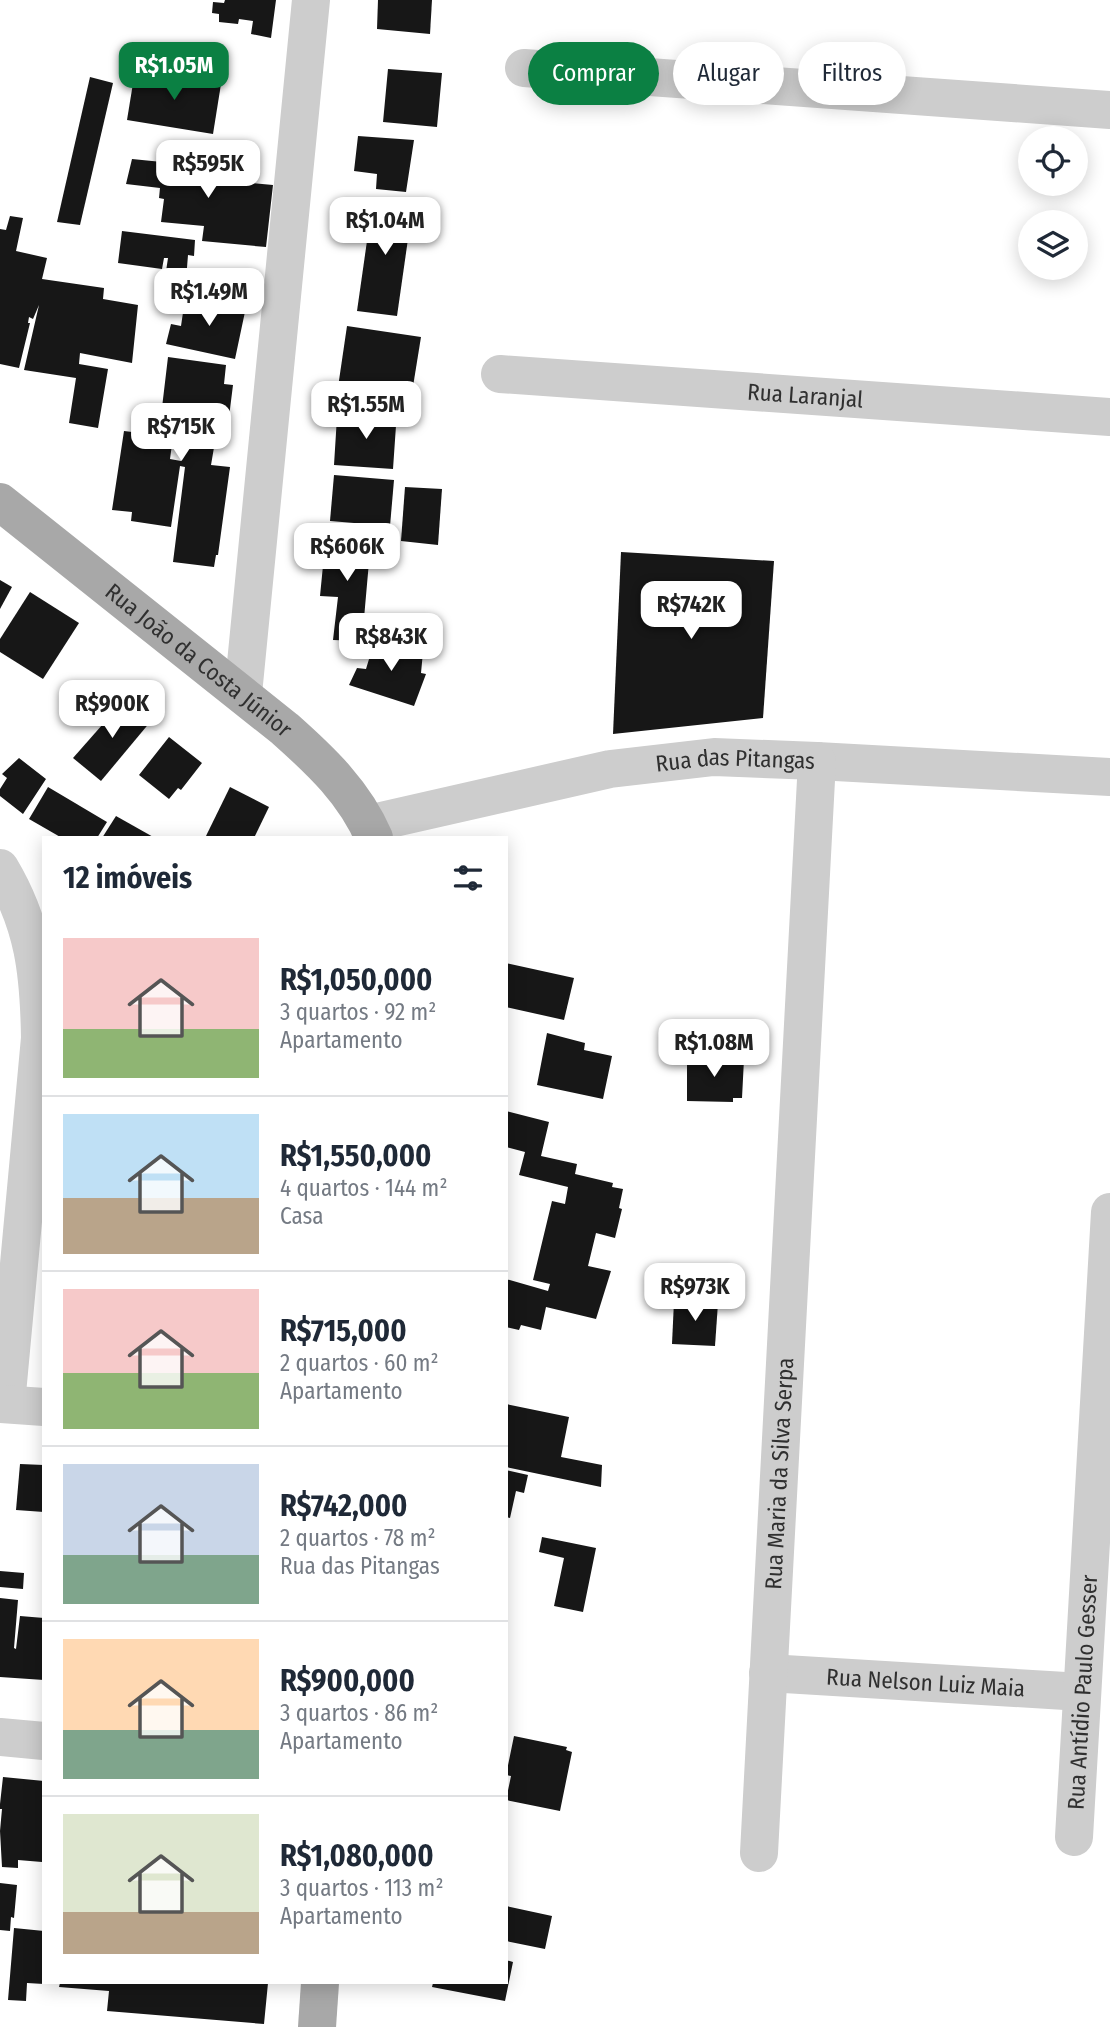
<!DOCTYPE html>
<html lang="pt">
<meta charset="utf-8">
<style>
:root{--surface:#fff;--page:#f6f6f7;--text:#1f2937;--muted:#747a83;--line:#e0e1e3;--accent:#0b8043}
body{margin:0;font-family:"Fira Sans Condensed",sans-serif;background:var(--page);color:var(--text);height:100vh;display:flex;flex-direction:column;font-size:26px;white-space:nowrap}
*{box-sizing:border-box;margin:0}
p{font-size:23px;color:var(--muted)}
.icon{flex:none;width:38px;height:38px;fill:none;stroke:currentColor;stroke-width:2;stroke-linecap:round;stroke-linejoin:round}
.map{position:relative;flex:1;overflow:hidden}
.sheet{position:absolute;left:42px;top:836px;width:466px;height:1148px;display:flex;flex-direction:column;background:var(--surface);border-radius:0px;box-shadow:0 4px 18px #0003}
.sheet>*{flex:none}
.top-card{position:absolute;left:528px;top:42px;width:476px;height:63px;display:flex;gap:14px}
.controls{position:absolute;left:1018px;top:126px;display:grid;gap:14px}
.controls a{display:grid;place-items:center;width:70px;height:70px;border-radius:50%;background:var(--surface);box-shadow:0 4px 18px #0003;font-size:35px}
.price{position:absolute;translate:-50% -60px;padding:0 16px;border-radius:14px;background:#fff;color:#222;font-size:23px;line-height:46px;filter:drop-shadow(0 2px 4px #0008)}
.price::after{content:'';position:absolute;left:50%;top:42px;width:21px;height:16px;margin-left:-10px;background:inherit;clip-path:polygon(0 0,100% 0,50% 100%)}
.price.active{background:var(--accent);color:#fff}
ul{padding:0;list-style:none}
li{display:flex;align-items:center;gap:21px;height:175px;padding:0 21px}
li+li{border-top:2px solid var(--line)}
li span{display:grid;place-items:center;flex:none;width:196px;height:140px;border-radius:0px;color:#555}
li>.icon{margin-inline-start:auto}
span .icon{width:84px;height:84px;fill:#fffc;stroke-width:1}
li b{font-size:30px}
h2{display:flex;justify-content:space-between;align-items:center;height:84px;padding:0 21px;font-size:30px}
.pill{padding:0 24px;border-radius:32px;background:var(--surface);box-shadow:0 4px 18px #0003;font-size:24px;line-height:63px}
.pill.active{background:var(--accent);color:#fff}
.map>svg:first-child{display:block}
.building{fill:#171717}
.lines{fill:none;stroke-linecap:round;stroke-linejoin:round}
.minor{stroke:#cdcdcd;stroke-width:38}
.major{stroke:#a8a8a8;stroke-width:38}
.labels{text-anchor:middle;stroke-width:7;stroke-linejoin:round;paint-order:stroke}
.street-label{font-size:23px;fill:#303030;stroke:#fff}
</style>
<div class="map">
<svg width="1110" height="2027" viewBox="0 0 1110 2027">
<rect width="100%" height="100%" fill="#fff"/>
<g class="building">
<polygon points="225,0 276,0 271,38 251,34 253,21 239,19 238,24 219,22 219,14 212,13 213,2 224,3"/>
<polygon points="378,0 432,0 430,34 377,29"/>
<polygon points="388,69 442,73 437,127 383,122"/>
<polygon points="135,71 221,84 213,134 127,120"/>
<polygon points="90,77 113,83 80,225 57,222"/>
<polygon points="358,136 414,140 406,192 376,189 377,174 354,171"/>
<polygon points="173,158 216,162 216,180 273,185 266,247 202,241 204,226 161,222 164,199 159,198 160,188 126,184 132,159 172,163"/>
<polygon points="373,199 413,204 397,316 357,311"/>
<polygon points="10,216 23,218 16,251 47,258 42,279 104,288 103,299 138,305 132,363 80,353 79,364 108,369 98,428 69,423 76,378 24,370 39,305 33,319 29,317 28,323 30,323 19,368 0,364 0,229 6,230"/>
<polygon points="122,231 195,240 194,256 188,255 186,280 165,278 168,258 164,258 162,269 118,263"/>
<polygon points="185,299 246,307 235,359 166,344 171,324 181,326"/>
<polygon points="347,326 421,337 410,405 337,394"/>
<polygon points="168,357 226,365 224,384 233,385 228,425 218,424 211,465 230,467 218,555 216,555 214,567 173,562 185,467 180,466 171,527 131,521 132,512 112,510 124,431 173,437 170,459 181,461 187,419 161,416"/>
<polygon points="372,411 397,411 393,469 334,465 337,417 371,418"/>
<polygon points="334,475 394,480 390,526 330,521"/>
<polygon points="405,487 442,489 438,545 401,541"/>
<polygon points="326,535 371,539 362,641 333,640 338,597 320,596"/>
<polygon points="621,552 774,561 763,718 613,734"/>
<polygon points="0,580 12,587 0,609"/>
<polygon points="30,592 79,623 43,679 0,652 0,639"/>
<polygon points="376,636 396,643 392,654 405,657 405,650 423,652 421,673 426,674 414,706 349,685 357,668 366,669"/>
<polygon points="125,699 151,721 101,781 73,758"/>
<polygon points="169,737 202,763 181,790 178,788 169,799 139,775"/>
<polygon points="19,758 46,779 23,814 0,796 0,789 7,778 2,774"/>
<polygon points="48,787 107,822 97,838 62,838 29,819"/>
<polygon points="230,787 269,807 254,838 205,838"/>
<polygon points="116,816 155,838 102,838"/>
<polygon points="506,963 574,978 564,1020 506,1007"/>
<polygon points="547,1033 585,1043 584,1050 612,1056 603,1099 537,1085"/>
<polygon points="687,1056 744,1059 742,1098 733,1098 733,1102 687,1101"/>
<polygon points="506,1111 549,1122 541,1156 577,1164 575,1174 613,1183 612,1187 623,1189 619,1208 622,1209 615,1238 596,1233 588,1266 611,1271 596,1319 546,1307 541,1330 521,1325 519,1330 506,1327 506,1279 548,1291 550,1284 533,1280 552,1201 565,1204 568,1187 519,1175 525,1152 506,1147"/>
<polygon points="674,1301 718,1303 715,1346 672,1344"/>
<polygon points="506,1404 569,1417 561,1457 602,1465 601,1487 506,1467"/>
<polygon points="20,1464 44,1465 44,1512 16,1510"/>
<polygon points="506,1470 528,1475 524,1493 516,1491 510,1518 506,1517"/>
<polygon points="542,1537 596,1548 583,1612 554,1606 564,1558 539,1552"/>
<polygon points="0,1571 24,1573 23,1589 0,1587"/>
<polygon points="0,1598 18,1600 14,1648 16,1649 20,1616 44,1618 44,1680 0,1677"/>
<polygon points="514,1736 567,1747 566,1750 572,1752 560,1811 506,1800 511,1776 506,1775"/>
<polygon points="3,1777 44,1781 42,1862 18,1860 18,1868 2,1867 0,1831 2,1809 0,1809 0,1804"/>
<polygon points="0,1883 17,1885 14,1918 11,1917 10,1931 0,1930"/>
<polygon points="506,1906 552,1916 545,1949 506,1941"/>
<polygon points="14,1928 44,1931 44,1984 27,1983 26,2001 8,2000"/>
<polygon points="506,1960 513,1962 505,2001 432,1987 433,1983 506,1983"/>
<polygon points="60,1983 268,1983 264,2024 107,2011 109,1991 59,1987"/>
</g>
<g class="lines">
<g class="minor">
<polyline points="524,68 1110,110"/>
<path id="s1" d="M500 374 1110 417"/>
<polyline points="243,694 311,0"/>
<path id="s2" d="M368 824 610 769 714 757 817 761 1110 777"/>
<path d="M0 868C34 925 39 973 40 1038L6 1404"/>
<polyline points="0,1404 44,1407"/>
<path id="s3" d="M768 1673 1082 1692"/>
<polyline points="0,1737 44,1741"/>
<path id="s4" d="M1074 1837 1110 1212"/>
<path id="s5" d="M759 1853 817 761"/>
</g>
<g class="major">
<path id="s6" d="M0 502 285 729C321 761 355 793 374 838"/>
<polyline points="317,2027 320,1983"/>
</g>
</g>
<g class="labels">
<g class="street-label">
<text dy="8" stroke="none"><textPath href="#s1" startOffset="306">Rua Laranjal</textPath></text>
<text dy="8" stroke="none"><textPath href="#s6" startOffset="254">Rua João da Costa Júnior</textPath></text>
<text dy="8" stroke="none"><textPath href="#s2" startOffset="374">Rua das Pitangas</textPath></text>
<text dy="8" stroke="none"><textPath href="#s5" startOffset="380">Rua Maria da Silva Serpa</textPath></text>
<text dy="8" stroke="none"><textPath href="#s3" startOffset="158">Rua Nelson Luiz Maia</textPath></text>
<text dy="8" stroke="none"><textPath href="#s4" startOffset="145">Rua Antídio Paulo Gesser</textPath></text>
</g>
</g>
</svg>
<div class="controls">
<a><svg class="icon" aria-label="locate" viewBox="0 0 24 24"><circle cx="12" cy="12" r="6"/><path d="M12 2v4M12 18v4M2 12h4M18 12h4"/></svg></a>
<a><svg class="icon" aria-label="layers" viewBox="0 0 24 24"><path d="M12 4l9 5-9 5-9-5zM3 14l9 5 9-5"/></svg></a>
</div>
<b class="price active" style="left:174px;top:102px">R$1.05M</b>
<b class="price" style="left:208px;top:200px">R$595K</b>
<b class="price" style="left:385px;top:257px">R$1.04M</b>
<b class="price" style="left:209px;top:328px">R$1.49M</b>
<b class="price" style="left:366px;top:441px">R$1.55M</b>
<b class="price" style="left:181px;top:463px">R$715K</b>
<b class="price" style="left:347px;top:583px">R$606K</b>
<b class="price" style="left:691px;top:641px">R$742K</b>
<b class="price" style="left:391px;top:673px">R$843K</b>
<b class="price" style="left:112px;top:740px">R$900K</b>
<b class="price" style="left:714px;top:1079px">R$1.08M</b>
<b class="price" style="left:695px;top:1323px">R$973K</b>
<div class="top-card">
<a class="pill active">Comprar</a>
<a class="pill">Alugar</a>
<a class="pill">Filtros</a>
</div>
<section class="sheet">
<h2>12 imóveis<svg class="icon" aria-label="filters" viewBox="0 0 24 24"><path d="M4 7h16M4 17h16"/><circle cx="9" cy="7" r="2"/><circle cx="15" cy="17" r="2"/></svg></h2>
<ul>
<li><span style="background:linear-gradient(#f6c9c9 65%,#8fb573 0)"><svg class="icon" aria-label="home" viewBox="0 0 24 24"><path d="M3 11l9-7 9 7M6 9v11h12V9"/></svg></span><div><b>R$1,050,000</b><p>3 quartos · 92 m²</p><p>Apartamento</p></div></li>
<li><span style="background:linear-gradient(#bfe0f5 60%,#b9a48a 0)"><svg class="icon" aria-label="home" viewBox="0 0 24 24"><path d="M3 11l9-7 9 7M6 9v11h12V9"/></svg></span><div><b>R$1,550,000</b><p>4 quartos · 144 m²</p><p>Casa</p></div></li>
<li><span style="background:linear-gradient(#f6c9c9 60%,#8fb573 0)"><svg class="icon" aria-label="home" viewBox="0 0 24 24"><path d="M3 11l9-7 9 7M6 9v11h12V9"/></svg></span><div><b>R$715,000</b><p>2 quartos · 60 m²</p><p>Apartamento</p></div></li>
<li><span style="background:linear-gradient(#c9d6e8 65%,#7fa58c 0)"><svg class="icon" aria-label="home" viewBox="0 0 24 24"><path d="M3 11l9-7 9 7M6 9v11h12V9"/></svg></span><div><b>R$742,000</b><p>2 quartos · 78 m²</p><p>Rua das Pitangas</p></div></li>
<li><span style="background:linear-gradient(#ffd9b3 65%,#7fa58c 0)"><svg class="icon" aria-label="home" viewBox="0 0 24 24"><path d="M3 11l9-7 9 7M6 9v11h12V9"/></svg></span><div><b>R$900,000</b><p>3 quartos · 86 m²</p><p>Apartamento</p></div></li>
<li><span style="background:linear-gradient(#dfe7d0 70%,#b9a48a 0)"><svg class="icon" aria-label="home" viewBox="0 0 24 24"><path d="M3 11l9-7 9 7M6 9v11h12V9"/></svg></span><div><b>R$1,080,000</b><p>3 quartos · 113 m²</p><p>Apartamento</p></div></li>
</ul>
</section>
</div>
